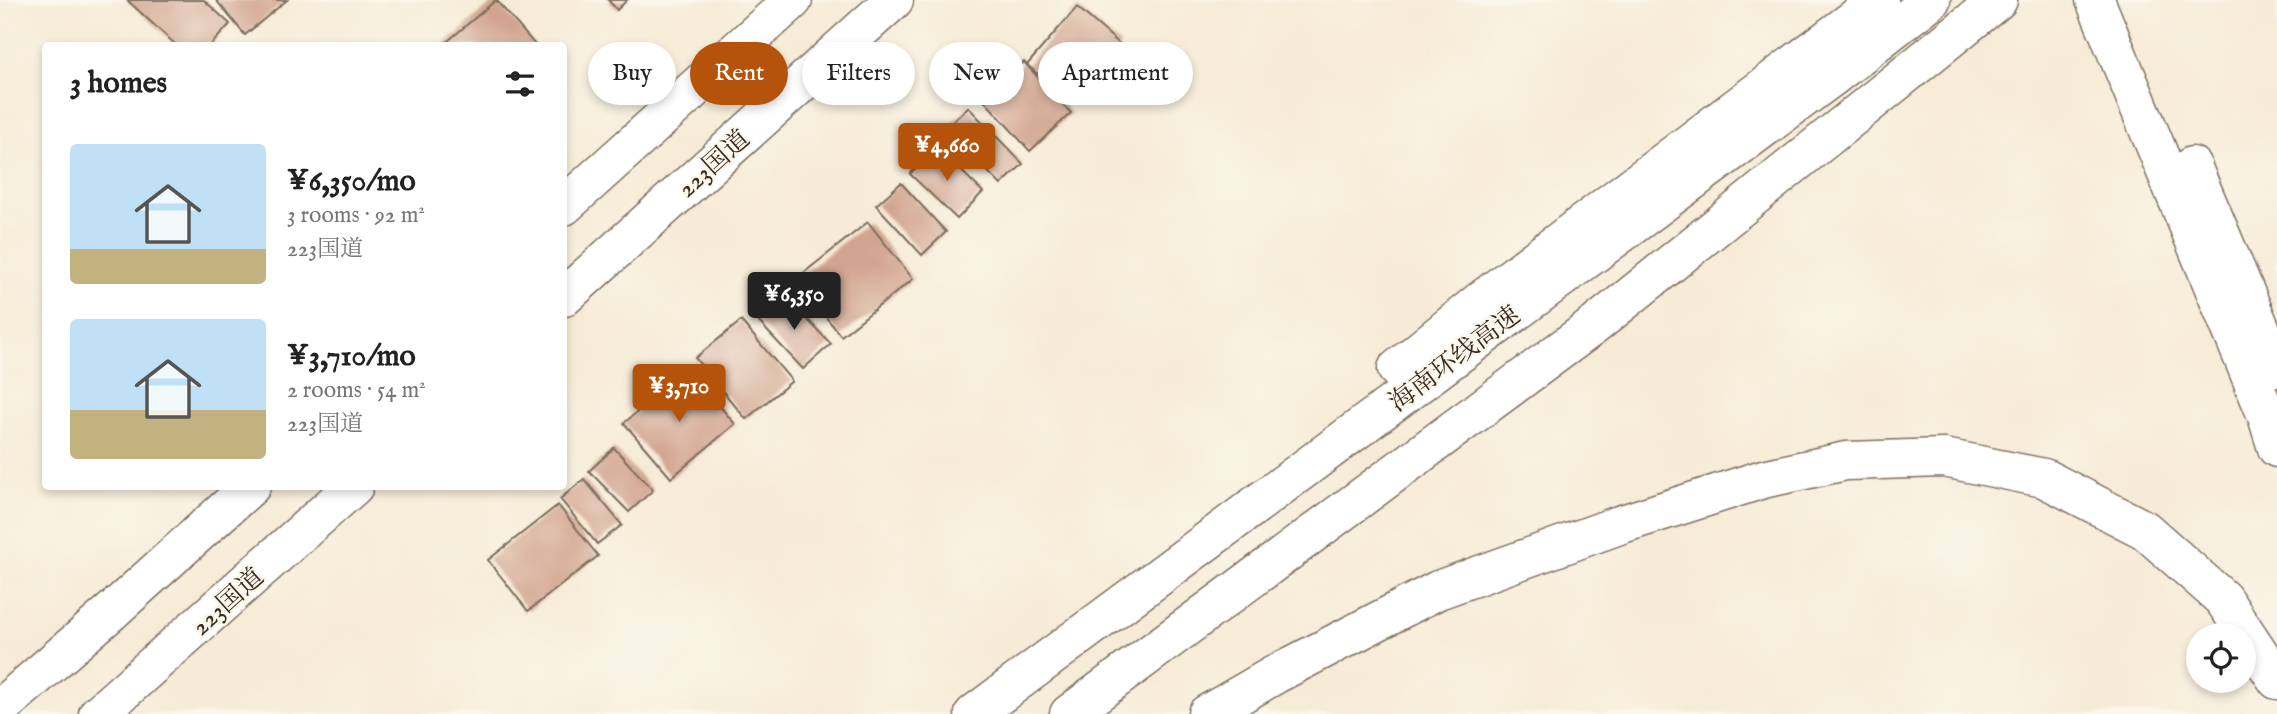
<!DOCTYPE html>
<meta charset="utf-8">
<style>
:root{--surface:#fff;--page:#f6f6f6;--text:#222;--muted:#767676;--accent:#b45309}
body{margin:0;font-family:"IM FELL English","Noto Serif SC",serif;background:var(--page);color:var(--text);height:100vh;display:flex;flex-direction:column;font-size:26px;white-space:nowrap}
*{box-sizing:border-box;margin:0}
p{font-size:23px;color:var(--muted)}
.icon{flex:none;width:38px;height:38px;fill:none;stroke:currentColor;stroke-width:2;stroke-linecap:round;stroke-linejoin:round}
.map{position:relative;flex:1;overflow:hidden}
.drawer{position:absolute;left:42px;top:42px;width:525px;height:448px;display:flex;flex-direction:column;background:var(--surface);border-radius:7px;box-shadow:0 4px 10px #0003}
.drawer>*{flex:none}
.guide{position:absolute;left:588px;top:42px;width:665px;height:63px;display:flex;gap:14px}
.buttons{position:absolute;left:2186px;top:623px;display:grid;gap:14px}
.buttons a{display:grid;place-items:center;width:70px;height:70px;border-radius:50%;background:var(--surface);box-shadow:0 4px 10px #0003;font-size:35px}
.price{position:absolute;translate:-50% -60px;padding:0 16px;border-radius:7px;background:var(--accent);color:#fff;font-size:23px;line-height:46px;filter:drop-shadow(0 2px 4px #0008)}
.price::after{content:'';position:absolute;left:50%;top:42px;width:21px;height:16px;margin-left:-10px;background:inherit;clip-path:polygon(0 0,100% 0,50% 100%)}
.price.selected{background:#222;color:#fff}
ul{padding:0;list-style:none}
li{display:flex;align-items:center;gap:21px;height:175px;padding:0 28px}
li span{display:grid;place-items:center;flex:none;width:196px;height:140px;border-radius:7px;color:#555}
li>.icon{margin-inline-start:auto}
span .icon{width:84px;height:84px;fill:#fffc;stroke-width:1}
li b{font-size:30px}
h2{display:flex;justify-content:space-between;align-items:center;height:84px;padding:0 28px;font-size:30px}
.chip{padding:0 24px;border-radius:32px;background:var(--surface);box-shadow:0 4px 10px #0003;font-size:24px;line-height:63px}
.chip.selected{background:var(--accent);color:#fff}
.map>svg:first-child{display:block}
.building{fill:#d2a48f}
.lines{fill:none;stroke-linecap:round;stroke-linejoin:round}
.highway-casing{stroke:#7c6e5e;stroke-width:41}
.highway{stroke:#fff;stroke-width:38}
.highway-bridge-casing{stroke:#7c6e5e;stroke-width:41;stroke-linecap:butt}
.highway-bridge{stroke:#fff;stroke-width:38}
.labels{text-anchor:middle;stroke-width:5;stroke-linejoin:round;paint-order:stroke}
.street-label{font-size:26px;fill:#3b2a1e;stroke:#fbf7ec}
</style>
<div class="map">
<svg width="2277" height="714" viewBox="0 0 2277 714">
<rect width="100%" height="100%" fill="#fbf7ec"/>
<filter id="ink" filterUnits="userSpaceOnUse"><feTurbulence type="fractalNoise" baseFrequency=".0143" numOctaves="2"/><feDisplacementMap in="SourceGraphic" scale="14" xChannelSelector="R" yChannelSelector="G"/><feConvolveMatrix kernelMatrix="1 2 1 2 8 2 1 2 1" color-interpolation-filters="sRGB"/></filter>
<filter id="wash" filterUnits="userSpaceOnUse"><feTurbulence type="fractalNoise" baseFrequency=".00686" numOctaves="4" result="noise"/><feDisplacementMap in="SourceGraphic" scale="28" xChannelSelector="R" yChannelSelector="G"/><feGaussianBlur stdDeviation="1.57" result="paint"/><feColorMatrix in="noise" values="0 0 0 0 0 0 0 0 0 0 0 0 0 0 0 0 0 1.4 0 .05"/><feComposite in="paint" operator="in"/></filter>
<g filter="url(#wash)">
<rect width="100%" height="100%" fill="#f6ebd6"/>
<g id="blocks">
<g class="building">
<polygon points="127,0 204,0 230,24 210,46 177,46"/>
<polygon points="216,0 287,0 245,35"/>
<polygon points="496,0 536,46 442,46"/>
<polygon points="608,0 627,0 617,10"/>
<polygon points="1077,7 1121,45 1071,102 1027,65"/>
<polygon points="1024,62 1071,113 1030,151 983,99"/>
<polygon points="968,107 1023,164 1001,185 946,128"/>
<polygon points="937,147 983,192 957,219 910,174"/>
<polygon points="901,183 946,232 922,255 876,205"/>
<polygon points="868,222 913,279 841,336 796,279"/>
<polygon points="784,295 831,344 803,369 757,320"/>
<polygon points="741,321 792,381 746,419 695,358"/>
<polygon points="688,369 735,424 671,478 624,423"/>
<polygon points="614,448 653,490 629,512 589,471"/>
<polygon points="584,479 622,525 597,544 560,499"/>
<polygon points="558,505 598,556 528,611 488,560"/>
</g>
</g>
</g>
<g filter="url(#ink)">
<use href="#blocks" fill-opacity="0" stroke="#7c6e5e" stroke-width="2"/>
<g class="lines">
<g class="highway-casing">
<g id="highway">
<polyline points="2095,0 2267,416 2277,448"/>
<polyline points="2192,166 2277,368"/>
<polyline points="564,206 793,0"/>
<polyline points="564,297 894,0"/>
<polyline points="1397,369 1480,301 1879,0"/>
<polyline points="111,612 251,486"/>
<polyline points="98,714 354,486"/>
<polyline points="974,714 1831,78 1931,0"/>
<polyline points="1069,714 1596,324 1998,0"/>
<polyline points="1207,714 1276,674 1438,590 1619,525 1763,479 1846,461 1944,458 2044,478 2145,530 2223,599 2277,680"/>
</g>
</g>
<use href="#highway" class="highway"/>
<g class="highway-bridge-casing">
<polyline id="highway-bridge" points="0,708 111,612"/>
</g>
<use href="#highway-bridge" class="highway-bridge"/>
</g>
</g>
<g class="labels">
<g class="street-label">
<text transform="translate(713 163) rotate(-42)" y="9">223国道</text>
<text transform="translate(1454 358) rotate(-37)" y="9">海南环线高速</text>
<text transform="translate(227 601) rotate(-42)" y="9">223国道</text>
</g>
</g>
</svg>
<div class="buttons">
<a><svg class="icon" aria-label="locate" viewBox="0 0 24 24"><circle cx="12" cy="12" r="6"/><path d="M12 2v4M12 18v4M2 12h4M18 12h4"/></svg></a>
</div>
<b class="price" style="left:947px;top:183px">¥4,660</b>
<b class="price selected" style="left:794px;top:332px">¥6,350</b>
<b class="price" style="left:679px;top:424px">¥3,710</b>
<div class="guide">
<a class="chip">Buy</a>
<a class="chip selected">Rent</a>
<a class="chip">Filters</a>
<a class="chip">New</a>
<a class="chip">Apartment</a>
</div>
<section class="drawer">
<h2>3 homes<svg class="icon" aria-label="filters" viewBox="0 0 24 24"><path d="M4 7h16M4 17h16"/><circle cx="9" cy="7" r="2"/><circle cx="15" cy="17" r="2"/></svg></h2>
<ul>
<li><span style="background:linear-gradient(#bfe0f5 75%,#c2b280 0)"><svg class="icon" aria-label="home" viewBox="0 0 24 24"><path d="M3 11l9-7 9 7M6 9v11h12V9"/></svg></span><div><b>¥6,350/mo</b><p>3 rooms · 92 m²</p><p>223国道</p></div></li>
<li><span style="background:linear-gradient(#bfe0f5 65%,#c2b280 0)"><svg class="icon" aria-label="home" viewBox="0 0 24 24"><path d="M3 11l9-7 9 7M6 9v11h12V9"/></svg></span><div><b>¥3,710/mo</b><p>2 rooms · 54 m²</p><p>223国道</p></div></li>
</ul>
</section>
</div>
